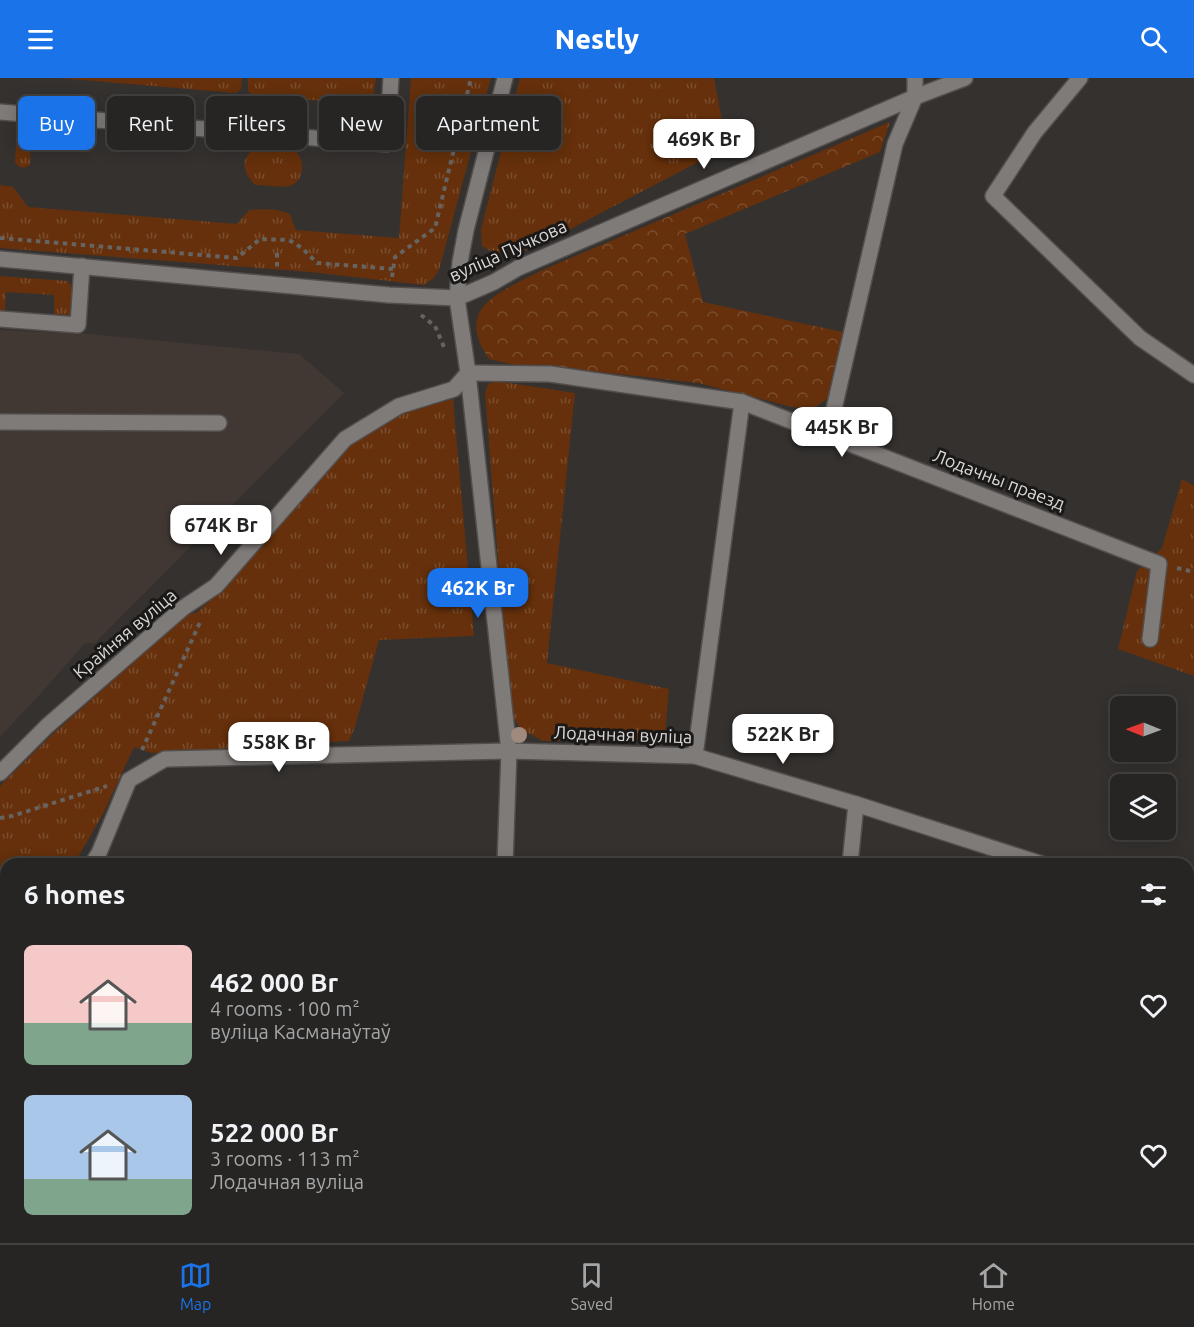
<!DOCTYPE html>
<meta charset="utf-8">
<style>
:root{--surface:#272523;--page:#2f2d2b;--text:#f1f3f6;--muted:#a4a5a6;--line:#434241;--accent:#1a73e8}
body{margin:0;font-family:Ubuntu,sans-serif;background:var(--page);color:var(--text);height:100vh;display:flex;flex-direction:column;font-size:22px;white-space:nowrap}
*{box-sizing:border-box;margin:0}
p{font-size:20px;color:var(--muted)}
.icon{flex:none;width:33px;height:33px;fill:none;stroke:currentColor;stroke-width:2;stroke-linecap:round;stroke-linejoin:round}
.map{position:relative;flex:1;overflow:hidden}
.drawer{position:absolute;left:0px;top:780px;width:1194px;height:386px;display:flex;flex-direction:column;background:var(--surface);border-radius:18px 18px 0 0;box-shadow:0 3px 15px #0003,0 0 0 2px var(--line)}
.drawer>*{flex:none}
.banner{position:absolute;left:18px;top:18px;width:600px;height:54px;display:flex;gap:12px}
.needle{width:39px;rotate:271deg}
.tools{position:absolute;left:1110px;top:618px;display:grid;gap:12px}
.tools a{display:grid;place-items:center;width:66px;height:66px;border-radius:9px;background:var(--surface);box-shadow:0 3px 15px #0003,0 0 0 2px var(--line);font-size:30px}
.price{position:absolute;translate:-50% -51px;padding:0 14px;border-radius:12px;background:#fff;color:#222;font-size:20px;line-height:39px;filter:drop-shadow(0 2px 3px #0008)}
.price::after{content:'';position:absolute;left:50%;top:36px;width:18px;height:14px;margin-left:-9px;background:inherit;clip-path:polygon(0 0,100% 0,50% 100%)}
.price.selected{background:var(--accent);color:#fff}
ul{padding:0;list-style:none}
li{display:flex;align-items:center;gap:18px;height:150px;padding:0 24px}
li span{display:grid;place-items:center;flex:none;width:168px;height:120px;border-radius:9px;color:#555}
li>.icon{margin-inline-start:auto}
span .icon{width:72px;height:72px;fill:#fffc;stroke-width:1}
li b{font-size:26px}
h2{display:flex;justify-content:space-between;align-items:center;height:72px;padding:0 24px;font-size:26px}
.chip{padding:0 21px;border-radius:9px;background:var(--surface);box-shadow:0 3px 15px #0003,0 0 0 2px var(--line);font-size:21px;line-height:54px}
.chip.selected{background:var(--accent);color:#fff}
header{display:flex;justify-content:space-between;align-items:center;height:78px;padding:0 24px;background:var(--accent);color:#fff;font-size:27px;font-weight:800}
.tabs{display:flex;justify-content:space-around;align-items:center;height:84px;border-top:2px solid var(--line);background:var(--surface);font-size:16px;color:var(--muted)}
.tabs a{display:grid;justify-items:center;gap:3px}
.tabs .selected{color:var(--accent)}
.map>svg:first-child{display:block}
.built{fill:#413833}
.grass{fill:url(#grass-tufts)}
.forest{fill:url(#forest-crowns)}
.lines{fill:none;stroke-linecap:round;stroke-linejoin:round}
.minor-casing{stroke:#514e4d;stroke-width:18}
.path{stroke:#666361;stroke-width:4;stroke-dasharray:4.5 4.5;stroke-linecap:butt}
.minor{stroke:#7f7b79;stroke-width:15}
.tree{fill:#a08a7d}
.labels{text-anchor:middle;stroke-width:6;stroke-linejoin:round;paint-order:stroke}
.street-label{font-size:18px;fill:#dad8d7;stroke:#1b1918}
</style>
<header><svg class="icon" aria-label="menu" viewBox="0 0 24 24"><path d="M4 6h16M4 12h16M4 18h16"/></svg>Nestly<svg class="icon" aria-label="search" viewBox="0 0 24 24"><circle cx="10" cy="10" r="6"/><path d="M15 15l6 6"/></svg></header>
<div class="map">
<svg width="1194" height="1165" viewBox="0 0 1194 1165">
<defs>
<pattern id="grass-tufts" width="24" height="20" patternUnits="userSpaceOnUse" patternTransform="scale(1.5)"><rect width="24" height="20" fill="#65300b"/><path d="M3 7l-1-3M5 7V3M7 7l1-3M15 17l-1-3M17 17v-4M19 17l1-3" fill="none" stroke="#7a4d2e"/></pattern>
<pattern id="forest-crowns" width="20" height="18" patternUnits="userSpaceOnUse" patternTransform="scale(1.5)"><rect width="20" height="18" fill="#65300b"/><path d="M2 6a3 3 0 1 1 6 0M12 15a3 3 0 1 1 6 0" fill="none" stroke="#7a4d2e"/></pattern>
</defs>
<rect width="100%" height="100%" fill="#34312f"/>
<polygon class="built" points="0,252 89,256 299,276 344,315 95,565 85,565 43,613 0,659"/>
<g class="grass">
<polygon points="59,0 242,0 241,11 236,15"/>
<polygon points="248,0 376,0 372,27 252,17 248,13"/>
<path d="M411 0H491L439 192 434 200 424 207 310 194 0 170V107L13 109 28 129 237 146 249 132C264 131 277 130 290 136L296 152 399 160Z"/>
<polygon points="520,0 714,0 727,69 538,168 513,175 494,175 482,168 481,151"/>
<polygon points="21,45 27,46 31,49 30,87 24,90 18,88 15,84 17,50"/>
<path d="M258 67C268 68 282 66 291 70 306 76 306 105 289 108 280 110 265 107 255 107 240 91 241 80 258 67Z"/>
<path d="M0 198 68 203C75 212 74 226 71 237L54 236V217L6 214 5 233 0 232Z"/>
<polygon points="496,303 575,315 547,585 669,611 665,657 640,661 580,663 543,663 522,652 513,639 499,494 485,315 488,306"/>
<polygon points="453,321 474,558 379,562 355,649 349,663 152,675 134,669 104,734 74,786 6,786 6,901 0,907 0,708 53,656 188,536 196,535 226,509 351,364 407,334"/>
<polygon points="1182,401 1194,408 1194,598 1118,571 1137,493 1162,470"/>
</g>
<path class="forest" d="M890 44 880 74 685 156 703 224 843 254 827 321 812 331 792 329 698 305 538 287H514L489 281C453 229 501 214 540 193Z"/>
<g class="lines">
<g class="minor-casing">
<g id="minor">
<polyline points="1080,0 1035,54 993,118 1140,260 1194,297"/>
<polyline points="0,34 387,66 391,0"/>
<polyline points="0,181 389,217 457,220 494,204 518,190 915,19 965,0"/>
<polyline points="0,241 78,247 82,188"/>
<polyline points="468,295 550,296 742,324 1159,486 1150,561"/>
<polyline points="0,344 219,345"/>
<polyline points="828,357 895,66 915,19 915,0"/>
<polyline points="695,678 742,324"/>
<polyline points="0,695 47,648 183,530 216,508 345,361 399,328 454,311 468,295"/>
<polyline points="92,786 99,775 129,702 165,681 509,673 695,678 856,726 1042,786"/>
<polyline points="505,786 509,673 468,295 457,220 460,184 466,152 505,0"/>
<polyline points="850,786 856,726"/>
<polyline points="1188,831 1194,833"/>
<polyline points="0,922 6,916"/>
<polyline points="497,1160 498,1165"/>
<polyline points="147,1165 149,1160"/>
</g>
</g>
<g class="path">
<polyline points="0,160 237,180 260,161 289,162 302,170 317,185 393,191"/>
<polyline points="277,175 277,190"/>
<polyline points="392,199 395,179 435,150 471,0"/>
<polyline points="421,237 435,248 444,269"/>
<polyline points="1177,490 1194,494"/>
<polyline points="142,672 201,542"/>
<polyline points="0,740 12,738 107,708"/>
</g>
<use href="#minor" class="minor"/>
</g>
<circle class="tree" cx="519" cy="657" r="8"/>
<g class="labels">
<g class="street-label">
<text transform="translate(508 173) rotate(-24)" y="6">вуліца Пучкова</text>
<text transform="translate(999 402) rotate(21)" y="6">Лодачны праезд</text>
<text transform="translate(125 556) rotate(-40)" y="6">Крайняя вуліца</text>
<text transform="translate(623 657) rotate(2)" y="6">Лодачная вуліца</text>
</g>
</g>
</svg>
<div class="tools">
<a><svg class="needle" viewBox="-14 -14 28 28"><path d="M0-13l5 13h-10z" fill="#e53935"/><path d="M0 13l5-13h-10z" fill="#a4a5a6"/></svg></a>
<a><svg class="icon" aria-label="layers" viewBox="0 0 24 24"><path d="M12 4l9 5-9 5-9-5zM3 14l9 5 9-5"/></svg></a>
</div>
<b class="price" style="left:704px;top:92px">469K Br</b>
<b class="price" style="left:842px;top:380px">445K Br</b>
<b class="price" style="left:221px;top:478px">674K Br</b>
<b class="price selected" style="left:478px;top:541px">462K Br</b>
<b class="price" style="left:783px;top:687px">522K Br</b>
<b class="price" style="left:279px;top:695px">558K Br</b>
<div class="banner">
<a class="chip selected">Buy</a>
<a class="chip">Rent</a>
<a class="chip">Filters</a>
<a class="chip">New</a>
<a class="chip">Apartment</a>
</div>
<section class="drawer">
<h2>6 homes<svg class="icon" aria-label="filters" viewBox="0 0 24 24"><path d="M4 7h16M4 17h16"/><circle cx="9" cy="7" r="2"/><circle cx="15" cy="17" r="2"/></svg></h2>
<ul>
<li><span style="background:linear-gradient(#f6c9c9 65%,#7fa58c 0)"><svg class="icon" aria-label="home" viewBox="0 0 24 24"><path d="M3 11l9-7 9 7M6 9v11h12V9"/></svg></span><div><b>462 000 Br</b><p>4 rooms · 100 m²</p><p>вуліца Касманаўтаў</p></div><svg class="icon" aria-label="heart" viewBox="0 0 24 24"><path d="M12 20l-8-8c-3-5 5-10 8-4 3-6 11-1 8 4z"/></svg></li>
<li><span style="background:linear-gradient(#a9c7e8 70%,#7fa58c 0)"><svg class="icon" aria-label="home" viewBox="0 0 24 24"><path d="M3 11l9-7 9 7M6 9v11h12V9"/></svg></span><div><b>522 000 Br</b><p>3 rooms · 113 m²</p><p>Лодачная вуліца</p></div><svg class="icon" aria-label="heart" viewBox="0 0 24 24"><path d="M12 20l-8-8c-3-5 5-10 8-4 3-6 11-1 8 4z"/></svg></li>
</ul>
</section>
</div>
<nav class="tabs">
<a class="selected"><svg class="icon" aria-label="map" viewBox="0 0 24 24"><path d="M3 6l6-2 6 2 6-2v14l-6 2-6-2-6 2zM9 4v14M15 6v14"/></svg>Map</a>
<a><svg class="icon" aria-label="saved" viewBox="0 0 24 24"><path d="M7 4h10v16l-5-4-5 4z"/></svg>Saved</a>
<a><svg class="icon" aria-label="home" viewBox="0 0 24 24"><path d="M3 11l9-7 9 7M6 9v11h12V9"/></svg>Home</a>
</nav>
